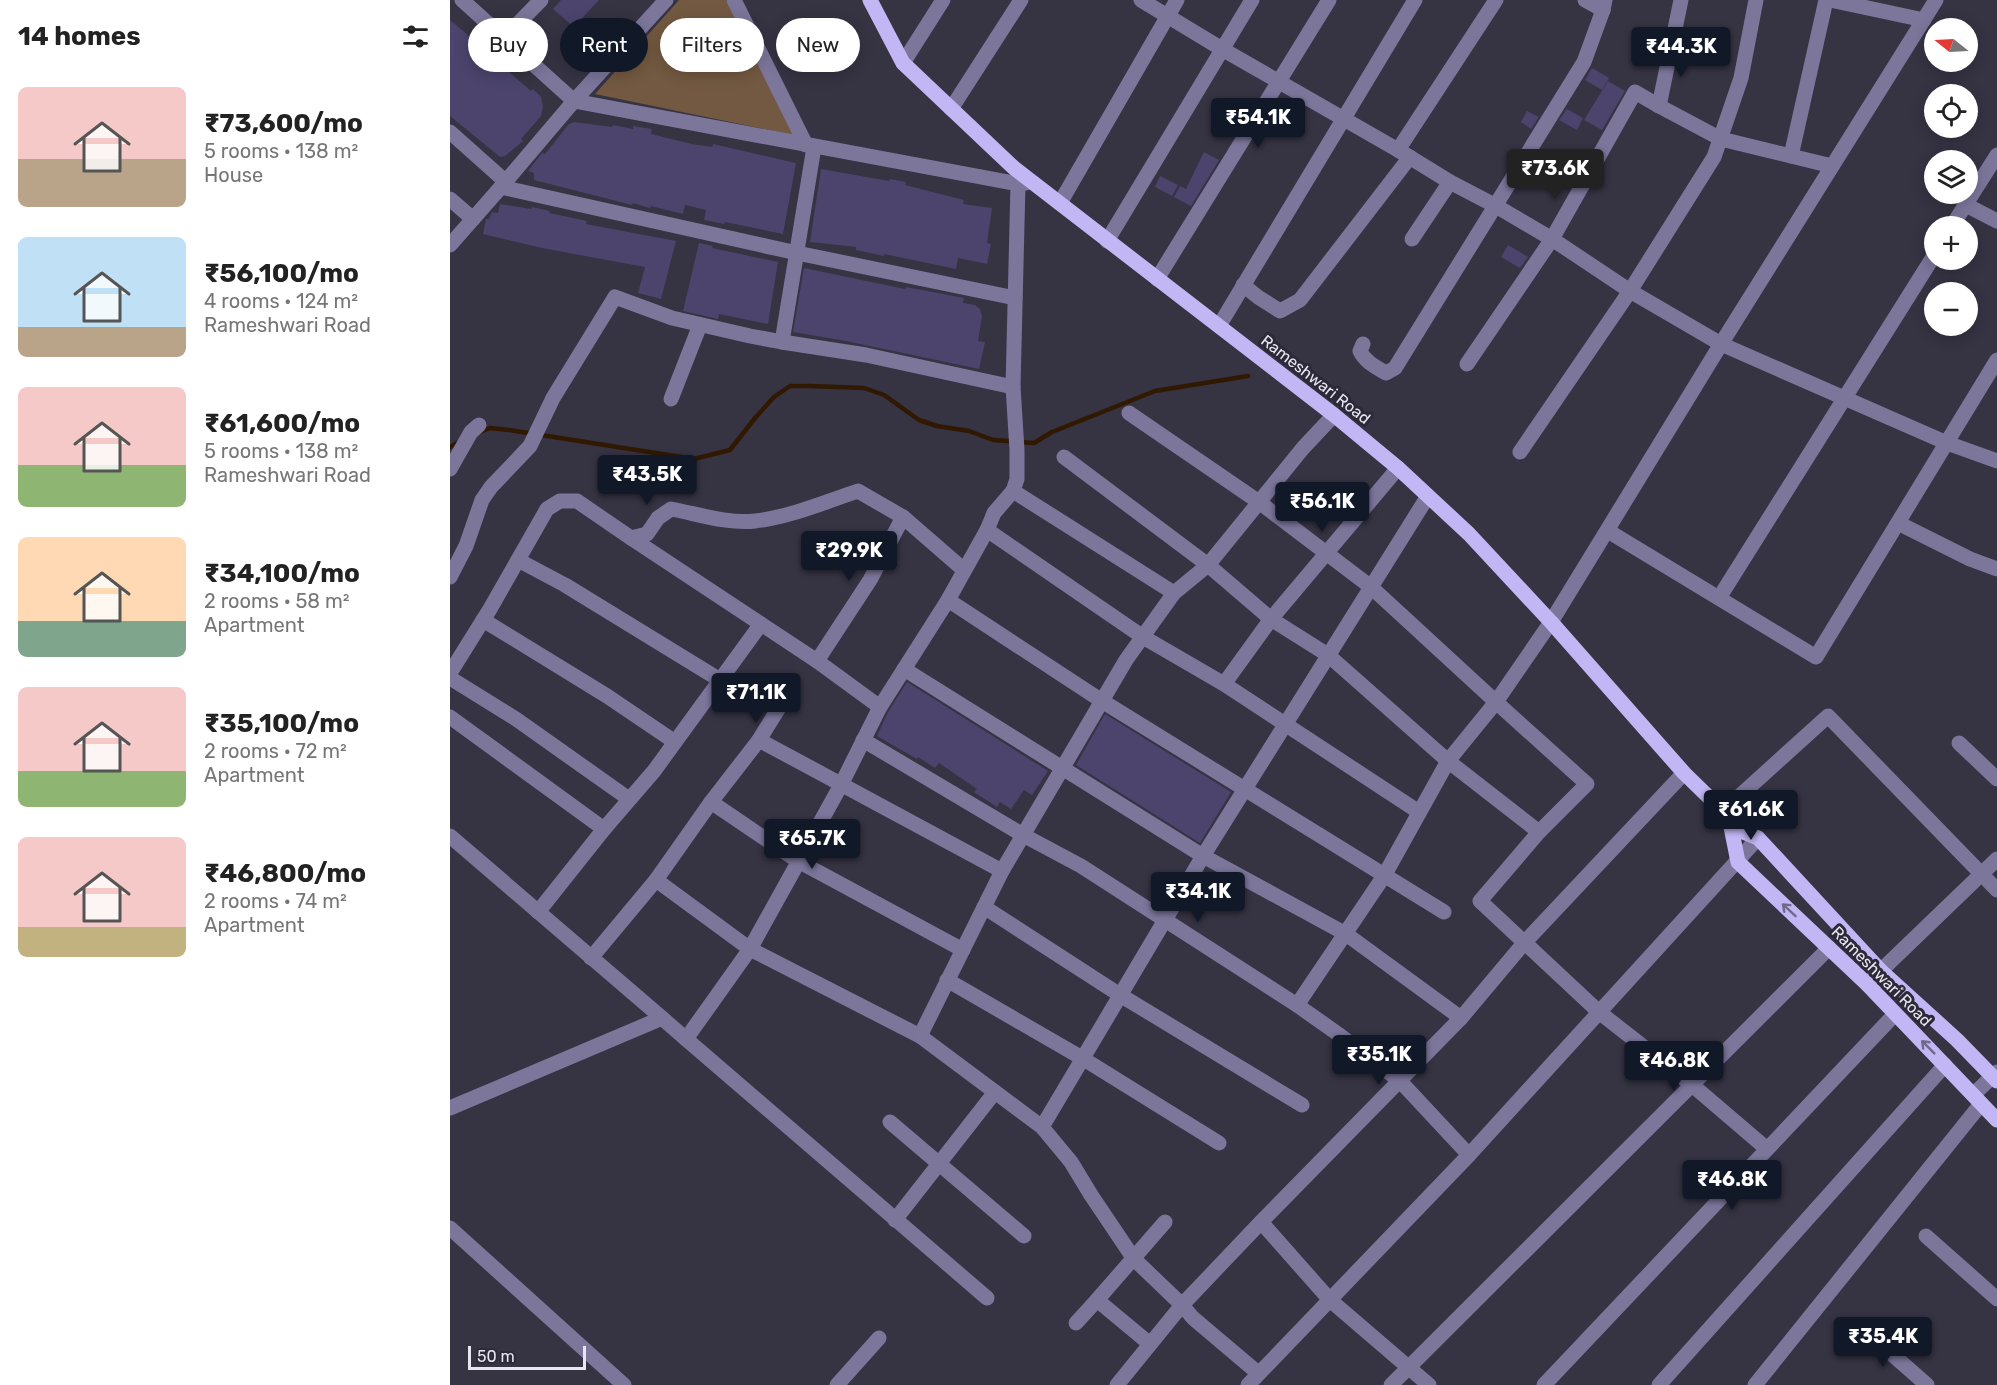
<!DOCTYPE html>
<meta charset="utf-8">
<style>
:root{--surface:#fff;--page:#f6f6f6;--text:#222;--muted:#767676;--accent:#111827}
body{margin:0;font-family:Rubik,sans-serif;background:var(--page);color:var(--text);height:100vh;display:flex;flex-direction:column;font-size:22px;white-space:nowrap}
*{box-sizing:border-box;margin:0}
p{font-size:20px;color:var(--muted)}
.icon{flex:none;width:33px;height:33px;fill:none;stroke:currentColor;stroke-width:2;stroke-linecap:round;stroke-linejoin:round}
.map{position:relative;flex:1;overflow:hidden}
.details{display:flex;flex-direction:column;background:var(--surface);width:450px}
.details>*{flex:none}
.guide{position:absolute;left:18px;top:18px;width:570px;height:54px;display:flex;gap:12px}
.needle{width:39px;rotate:288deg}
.buttons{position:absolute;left:1474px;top:18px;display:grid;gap:12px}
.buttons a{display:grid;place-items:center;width:54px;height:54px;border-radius:50%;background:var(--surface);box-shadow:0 3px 15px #0003;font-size:30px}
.scale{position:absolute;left:18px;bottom:15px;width:118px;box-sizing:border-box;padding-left:6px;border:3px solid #e8e6f0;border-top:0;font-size:16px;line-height:21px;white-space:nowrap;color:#e8e6f0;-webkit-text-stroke:4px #2c2938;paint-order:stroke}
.price{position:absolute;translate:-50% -51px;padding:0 14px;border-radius:6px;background:var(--accent);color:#fff;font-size:20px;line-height:39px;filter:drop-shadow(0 2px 3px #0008)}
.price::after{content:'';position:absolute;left:50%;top:36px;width:18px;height:14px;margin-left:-9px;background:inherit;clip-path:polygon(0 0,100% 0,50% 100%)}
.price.active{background:#222;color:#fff}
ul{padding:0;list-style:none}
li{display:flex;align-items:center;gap:18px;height:150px;padding:0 18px}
li span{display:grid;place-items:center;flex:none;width:168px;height:120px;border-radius:9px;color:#555}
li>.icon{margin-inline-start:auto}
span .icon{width:72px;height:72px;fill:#fffc;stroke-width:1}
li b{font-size:26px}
h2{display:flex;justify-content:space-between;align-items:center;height:72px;padding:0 18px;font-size:26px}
.tag{padding:0 21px;border-radius:27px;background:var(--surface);box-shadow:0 3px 15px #0003;font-size:21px;line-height:54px}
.tag.active{background:var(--accent);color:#fff}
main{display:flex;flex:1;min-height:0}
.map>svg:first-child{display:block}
.park{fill:#735941}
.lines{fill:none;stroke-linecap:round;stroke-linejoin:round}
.stream{stroke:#311901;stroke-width:4.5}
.building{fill:#4c446d}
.minor{stroke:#7c769b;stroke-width:15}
.major{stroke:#c2b7f4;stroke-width:15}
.oneway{stroke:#70698d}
.labels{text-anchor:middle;stroke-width:6;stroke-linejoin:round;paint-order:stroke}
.street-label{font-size:16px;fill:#e8e6f0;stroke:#2c2938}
</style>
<main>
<section class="details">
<h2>14 homes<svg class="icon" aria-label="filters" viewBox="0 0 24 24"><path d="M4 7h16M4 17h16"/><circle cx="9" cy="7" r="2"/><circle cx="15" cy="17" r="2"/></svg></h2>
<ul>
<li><span style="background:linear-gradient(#f6c9c9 60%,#b9a48a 0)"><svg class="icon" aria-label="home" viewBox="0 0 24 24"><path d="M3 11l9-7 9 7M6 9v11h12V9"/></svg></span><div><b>₹73,600/mo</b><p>5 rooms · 138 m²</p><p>House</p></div></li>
<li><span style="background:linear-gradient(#bfe0f5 75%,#b9a48a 0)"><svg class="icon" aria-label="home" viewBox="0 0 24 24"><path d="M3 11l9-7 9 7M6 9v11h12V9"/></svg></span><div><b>₹56,100/mo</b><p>4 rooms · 124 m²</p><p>Rameshwari Road</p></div></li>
<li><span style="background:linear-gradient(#f6c9c9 65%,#8fb573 0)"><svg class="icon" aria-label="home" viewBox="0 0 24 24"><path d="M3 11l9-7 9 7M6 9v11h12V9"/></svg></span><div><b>₹61,600/mo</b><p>5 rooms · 138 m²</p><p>Rameshwari Road</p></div></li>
<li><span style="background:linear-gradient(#ffd9b3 70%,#7fa58c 0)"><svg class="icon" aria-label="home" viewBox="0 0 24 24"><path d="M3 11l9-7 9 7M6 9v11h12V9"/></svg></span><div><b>₹34,100/mo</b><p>2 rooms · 58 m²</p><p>Apartment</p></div></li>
<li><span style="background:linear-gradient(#f6c9c9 70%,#8fb573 0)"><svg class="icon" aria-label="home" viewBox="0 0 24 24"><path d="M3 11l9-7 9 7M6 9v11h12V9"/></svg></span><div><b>₹35,100/mo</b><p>2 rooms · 72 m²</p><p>Apartment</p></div></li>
<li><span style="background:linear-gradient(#f6c9c9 75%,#c2b280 0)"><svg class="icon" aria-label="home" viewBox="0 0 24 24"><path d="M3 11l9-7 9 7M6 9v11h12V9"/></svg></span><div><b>₹46,800/mo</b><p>2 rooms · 74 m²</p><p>Apartment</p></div></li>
</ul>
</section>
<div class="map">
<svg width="1547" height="1385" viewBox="0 0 1547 1385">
<rect width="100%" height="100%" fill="#363343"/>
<polygon class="park" points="229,0 276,0 348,136 145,94"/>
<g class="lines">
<g class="stream">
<polyline points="30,432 40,428 59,430 244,459 280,450 305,418 324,397 340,386 360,386 414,388 434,395 469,420 487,426 519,431 543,440 584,443 602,432 705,391 798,376"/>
<polyline points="0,447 9,442"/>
</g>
</g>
<g class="building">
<polygon points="111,0 149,0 124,27 103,9"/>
<polygon points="0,20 24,40 26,37 61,67 58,71 81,91 83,89 91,97 93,107 91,116 71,139 73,141 55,156 50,157 0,116"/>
<polygon points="1142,68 1159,78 1152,90 1135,80"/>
<polygon points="1158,81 1175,91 1152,130 1134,120"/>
<polygon points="1117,109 1133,118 1127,130 1109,120"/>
<polygon points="1077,111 1089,117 1081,129 1071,122"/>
<polygon points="124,122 162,127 163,125 183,129 183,126 202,129 201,134 242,144 262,147 263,144 346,163 333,234 275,222 274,224 254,220 256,210 235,205 233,214 201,206 200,208 183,203 182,205 84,180 84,173 78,171 92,153 95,154 119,124"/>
<polygon points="754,152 769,160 741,206 724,197 730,186 736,189"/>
<polygon points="371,169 439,181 440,179 456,182 455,185 514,200 513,204 542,208 537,243 541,244 537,264 508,258 506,269 434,254 434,256 406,250 406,247 360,242"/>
<polygon points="710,176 728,185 722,196 705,187"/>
<polygon points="50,204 81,209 82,207 100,211 99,213 137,221 136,224 226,241 211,299 188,293 195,267 92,248 33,234 36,219 39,219 42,212 48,213"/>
<polygon points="249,243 263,246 262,248 328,262 318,324 269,314 268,319 233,311"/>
<polygon points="1058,245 1078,257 1070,268 1051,257"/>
<polygon points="354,268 455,289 456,287 514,298 513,303 525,305 530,309 532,316 528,341 535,342 529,369 396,341 343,332"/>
<polygon points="457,682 598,771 582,795 574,790 561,809 550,802 547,807 524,792 527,789 489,763 485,768 468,757 467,759 427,736 438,712"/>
<polygon points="655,714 781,792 750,843 626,765"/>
</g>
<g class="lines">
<g class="minor">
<polyline points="12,0 124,101 568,184 576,183"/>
<polyline points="216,0 124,101 51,187 347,253 565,298"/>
<polyline points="284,0 356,145"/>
<polyline points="691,0 772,49 948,150"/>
<polyline points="1046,0 948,150 1000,182 1046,206 1102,239 1180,291 1271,344 1497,443 1547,461"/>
<polyline points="1135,0 1153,10 1155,0"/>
<polyline points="1231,0 1209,106 1271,139 1382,166"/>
<polyline points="1380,0 1474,20"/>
<polyline points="54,38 91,0"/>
<polyline points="453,63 493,0"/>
<polyline points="501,109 571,0"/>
<polyline points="0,132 56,182"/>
<polyline points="1341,156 1376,0"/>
<polyline points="0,199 23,219"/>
<polyline points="610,203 727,0"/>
<polyline points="1516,205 1547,221"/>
<polyline points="1502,226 1547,155"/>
<polyline points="962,239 1000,182"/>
<polyline points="657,241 802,0"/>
<polyline points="0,245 51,187"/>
<polyline points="707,279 879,0"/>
<polyline points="793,285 808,297 830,311 850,300 960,157"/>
<polyline points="769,326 965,0"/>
<polyline points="332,342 416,355 563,387"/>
<path d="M913 344 910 351C915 362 926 367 936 373L945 368 1134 62 1153 10"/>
<polyline points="1017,364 1102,239 1185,92 1209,106"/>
<polyline points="221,399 250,325"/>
<polyline points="1070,452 1180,291 1264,157 1291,78 1306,0"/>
<polyline points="614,457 758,565 821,619 878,655 998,761 1046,702 921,587 809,502 679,413"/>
<polyline points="0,469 21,432 29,425"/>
<polyline points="563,491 724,593"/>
<polyline points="1448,523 1520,559 1547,569"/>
<polyline points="537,530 693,637 774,684 969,812"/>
<polyline points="1158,531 1366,657 1547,360"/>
<polyline points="68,560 115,585 270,680"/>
<polyline points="0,577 16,546 32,500 41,487 80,446 103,398 165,297 222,318 300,336 332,342 364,147"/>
<polyline points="1269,598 1485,254"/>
<polyline points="498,600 652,701 994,912"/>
<polyline points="33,620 157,696 225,742"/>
<polyline points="367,661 420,580 453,517"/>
<polyline points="454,669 753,856 896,934 1011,1018"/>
<polyline points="0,673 40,609 97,509 110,501 127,501 181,538"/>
<polyline points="0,678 66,719 179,799"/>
<polyline points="774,684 821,619 948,468"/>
<path d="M430 707 367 661 181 538 197 534 208 518 221 509C248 514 277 524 305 521 340 517 375 502 408 491L453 517 514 570"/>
<polyline points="0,717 154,829"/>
<polyline points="309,740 338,693"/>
<polyline points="413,740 573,835 631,866 847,1005 934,876 998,761 1089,832 1137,784 1046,702 1101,622 1271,344 1486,0"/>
<polyline points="1509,743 1547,779"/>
<polyline points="261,802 348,861 513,950"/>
<polyline points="1273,811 1378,716 1547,890"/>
<polyline points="1089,832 1030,901 1149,1012 1241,1084 1317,1149"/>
<polyline points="0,836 212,1018"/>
<polyline points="206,880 300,949 470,1036 592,1127 621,1162 641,1195 684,1259 732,1305 743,1318 808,1373"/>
<polyline points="534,907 670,995 852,1105"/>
<polyline points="88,912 154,829 204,771 311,624"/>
<polyline points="141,958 206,880 261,802 309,740 552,871"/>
<polyline points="497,980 632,1058 769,1143"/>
<polyline points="1417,984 1547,859"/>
<polyline points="847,1005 888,1034 950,1081 1019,1155"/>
<polyline points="470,1036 552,871 676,660 724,593 758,565 853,448 884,415"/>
<polyline points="236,1039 537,1298"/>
<polyline points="1524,1094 1547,1072"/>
<polyline points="0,1108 212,1018 236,1039 300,949 391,785 430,707 498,600 537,530 544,513 563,491 567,479 567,450 563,387 568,184"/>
<polyline points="440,1122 574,1236"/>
<polyline points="592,1127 753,856 978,496"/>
<polyline points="445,1220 545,1092"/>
<polyline points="811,1222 880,1300 979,1385"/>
<polyline points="0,1228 174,1385"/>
<polyline points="1476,1236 1547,1299"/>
<polyline points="626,1323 647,1300"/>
<polyline points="1410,1326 1477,1385"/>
<polyline points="700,1344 647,1300 715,1222"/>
<polyline points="387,1385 429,1338"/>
<polyline points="667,1385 732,1305 811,1222 1011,1018 1074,943 1234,773"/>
<polyline points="798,1385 1019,1155 1308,838"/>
<polyline points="941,1385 1379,948"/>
<polyline points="1094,1385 1445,1014"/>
<polyline points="1209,1385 1495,1065"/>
<polyline points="1305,1385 1531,1104"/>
</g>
<g class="major">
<polyline points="420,0 453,63 564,168 884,415 948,468 1019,534 1101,622 1234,773 1273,811 1281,827 1288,862 1417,984 1547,1120"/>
<polyline points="1281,827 1308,838 1431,971 1507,1040 1547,1081"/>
</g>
</g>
<defs><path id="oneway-shaft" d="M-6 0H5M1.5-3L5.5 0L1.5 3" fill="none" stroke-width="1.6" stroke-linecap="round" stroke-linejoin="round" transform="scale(1.5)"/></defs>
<g class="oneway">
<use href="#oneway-shaft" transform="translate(1339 910) rotate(-137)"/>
<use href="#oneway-shaft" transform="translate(1478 1047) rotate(-135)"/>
</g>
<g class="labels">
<g class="street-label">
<text transform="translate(866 379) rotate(38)" y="6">Rameshwari Road</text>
<text transform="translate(1432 976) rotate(45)" y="6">Rameshwari Road</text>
</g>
</g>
</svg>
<div class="buttons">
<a><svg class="needle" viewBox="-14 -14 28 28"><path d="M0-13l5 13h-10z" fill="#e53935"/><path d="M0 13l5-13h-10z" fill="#767676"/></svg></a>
<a><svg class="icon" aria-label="locate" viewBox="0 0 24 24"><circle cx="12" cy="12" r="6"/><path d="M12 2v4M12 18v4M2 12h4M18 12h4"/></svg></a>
<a><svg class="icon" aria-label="layers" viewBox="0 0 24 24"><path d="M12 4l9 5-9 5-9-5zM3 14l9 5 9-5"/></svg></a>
<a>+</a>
<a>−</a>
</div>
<div class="scale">50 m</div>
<b class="price" style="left:1231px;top:78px">₹44.3K</b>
<b class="price" style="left:808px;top:149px">₹54.1K</b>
<b class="price active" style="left:1105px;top:200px">₹73.6K</b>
<b class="price" style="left:197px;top:506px">₹43.5K</b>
<b class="price" style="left:872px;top:533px">₹56.1K</b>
<b class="price" style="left:399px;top:582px">₹29.9K</b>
<b class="price" style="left:306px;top:724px">₹71.1K</b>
<b class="price" style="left:1301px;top:841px">₹61.6K</b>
<b class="price" style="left:362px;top:870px">₹65.7K</b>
<b class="price" style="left:748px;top:923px">₹34.1K</b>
<b class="price" style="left:929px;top:1086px">₹35.1K</b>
<b class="price" style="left:1224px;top:1092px">₹46.8K</b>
<b class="price" style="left:1282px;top:1211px">₹46.8K</b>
<b class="price" style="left:1433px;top:1368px">₹35.4K</b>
<div class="guide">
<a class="tag">Buy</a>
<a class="tag active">Rent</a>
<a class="tag">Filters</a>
<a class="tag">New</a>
</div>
</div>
</main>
